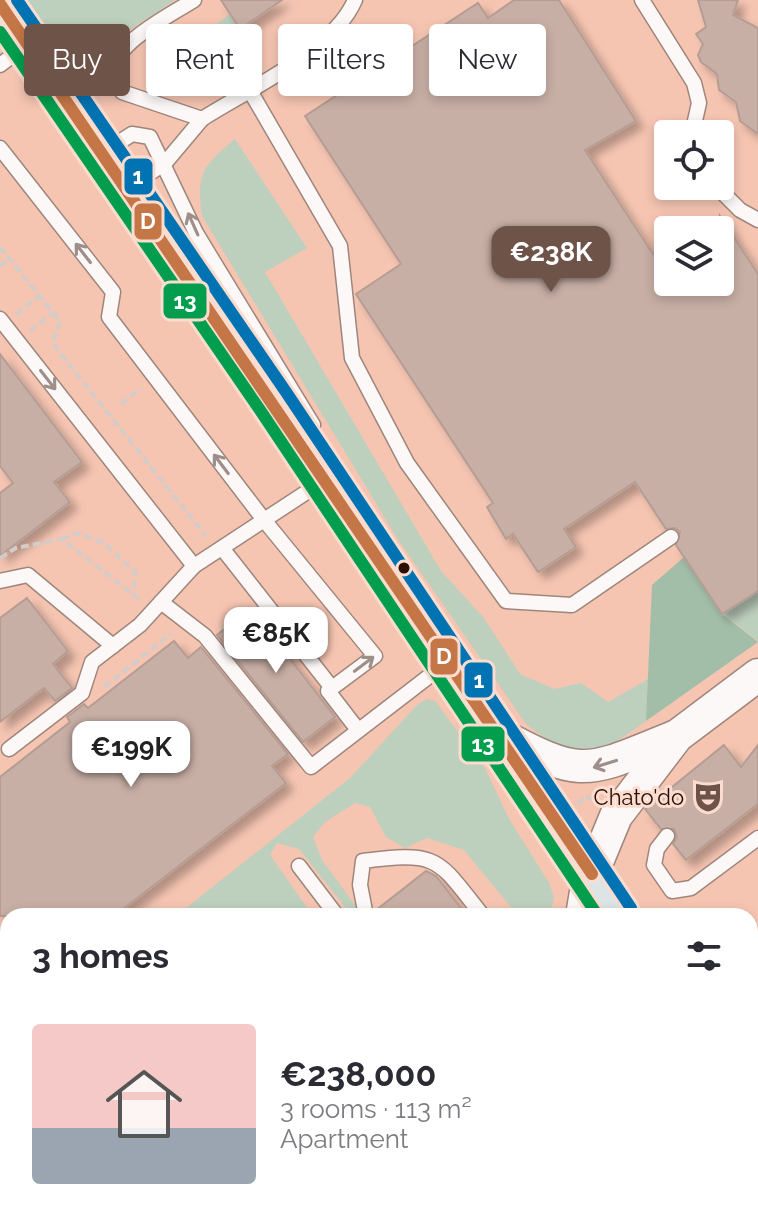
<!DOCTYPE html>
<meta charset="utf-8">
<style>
:root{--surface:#fff;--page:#f7f7f7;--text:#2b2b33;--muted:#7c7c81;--line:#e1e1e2;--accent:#6d5348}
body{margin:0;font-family:Raleway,sans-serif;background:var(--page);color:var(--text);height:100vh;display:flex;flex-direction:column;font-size:30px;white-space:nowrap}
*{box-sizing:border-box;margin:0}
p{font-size:26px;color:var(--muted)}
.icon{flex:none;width:44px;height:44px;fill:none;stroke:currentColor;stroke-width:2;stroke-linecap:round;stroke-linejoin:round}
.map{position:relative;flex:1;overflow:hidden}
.side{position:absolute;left:0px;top:908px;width:758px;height:312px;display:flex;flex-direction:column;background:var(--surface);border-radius:24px 24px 0 0;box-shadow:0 4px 12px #0003}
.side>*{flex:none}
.banner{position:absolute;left:24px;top:24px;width:710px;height:72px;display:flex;gap:16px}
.buttons{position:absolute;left:654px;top:120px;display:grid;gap:16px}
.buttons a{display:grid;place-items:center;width:80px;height:80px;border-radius:8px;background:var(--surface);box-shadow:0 4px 12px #0003;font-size:40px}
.price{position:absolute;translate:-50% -68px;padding:0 18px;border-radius:16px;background:#fff;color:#222;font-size:26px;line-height:52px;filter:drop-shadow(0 2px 4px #0008)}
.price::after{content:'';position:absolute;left:50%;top:48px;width:24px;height:18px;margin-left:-12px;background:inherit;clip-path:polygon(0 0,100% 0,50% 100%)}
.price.on{background:var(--accent);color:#fff}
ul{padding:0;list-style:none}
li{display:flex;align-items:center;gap:24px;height:200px;padding:0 32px}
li+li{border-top:2px solid var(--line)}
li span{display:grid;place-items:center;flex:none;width:224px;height:160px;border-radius:8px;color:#555}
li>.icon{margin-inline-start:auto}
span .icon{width:96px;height:96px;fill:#fffc;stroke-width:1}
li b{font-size:34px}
h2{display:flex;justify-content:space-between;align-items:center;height:96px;padding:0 32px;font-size:34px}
.chip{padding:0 28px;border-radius:8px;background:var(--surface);box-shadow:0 4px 12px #0003;font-size:28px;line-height:72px}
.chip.on{background:var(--accent);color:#fff}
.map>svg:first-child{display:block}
.built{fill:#f6c5b2;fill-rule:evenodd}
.green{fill:#bdcfbd}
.forest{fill:#a2bda8}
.building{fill:#c8afa5;stroke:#b59d93;stroke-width:2;filter:url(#shadow)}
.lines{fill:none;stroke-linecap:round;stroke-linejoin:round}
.service-casing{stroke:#9e867c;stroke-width:17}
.tertiary-casing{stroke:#9e867c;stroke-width:35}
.secondary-casing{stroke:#9e867c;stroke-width:41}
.primary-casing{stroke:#c1b1ab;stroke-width:45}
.path{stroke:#d4ccc9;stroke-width:4;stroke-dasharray:8 4;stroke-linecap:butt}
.service{stroke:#fcf8f7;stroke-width:14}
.tertiary{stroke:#fcf8f7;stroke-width:32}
.secondary{stroke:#fcf8f7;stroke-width:38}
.primary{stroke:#dde4e5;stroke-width:42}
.bus-1-casing{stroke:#fcdccf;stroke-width:18}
.bus-2-casing{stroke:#fcdccf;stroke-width:18}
.bus-3-casing{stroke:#fcdccf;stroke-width:18}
.bus-1{stroke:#c47646;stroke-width:12}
.bus-2{stroke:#029e4d;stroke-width:12}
.bus-3{stroke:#0173b2;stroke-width:12}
.oneway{stroke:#9e8f8a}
.bus-dot{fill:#2a0f04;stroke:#fcdccf;stroke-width:3}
.labels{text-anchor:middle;stroke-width:6;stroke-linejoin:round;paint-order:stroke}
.poi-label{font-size:22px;fill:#2a0f04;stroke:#fcdccf;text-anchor:end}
.line-badge{stroke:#fcdccf;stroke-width:3}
.badge-label{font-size:22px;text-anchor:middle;font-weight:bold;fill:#fff}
</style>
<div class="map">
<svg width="758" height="1220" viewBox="0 0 758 1220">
<defs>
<filter id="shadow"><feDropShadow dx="7" dy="7" stdDeviation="4" flood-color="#0004"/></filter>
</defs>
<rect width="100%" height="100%" fill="#ead1c7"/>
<path class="built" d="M0 0H758V1220H0ZM668 134H720V186H668ZM668 230H720V282H668ZM8 916H750V1212H8Z"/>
<g class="green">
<path d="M24 0H175L104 47C68 51 44 26 24 0Z"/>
<path d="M230 14 241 33C228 41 186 76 173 71 165 68 161 57 157 50L161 39 181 50Z"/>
<path d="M235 139 307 248 265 272 441 571 484 618 520 674 554 689 581 683 608 702 648 679 646 721C595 758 579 766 526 724L397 538 202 216C196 173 203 166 235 139Z"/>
<polygon points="758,591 758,641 722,614"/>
<polygon points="427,699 435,701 485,768 508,817 549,883 554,897 550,916 518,916 464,850 427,838 405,848 386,837 370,807 355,803 325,822 313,837 322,860 363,916 352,916 299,849 277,843 270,855 308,909 300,916 176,916 350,778 417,705"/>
</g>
<polygon class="forest" points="684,557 722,614 758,642 646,721 652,585"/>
<g class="building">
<polygon points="221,0 282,0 240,29"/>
<polygon points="514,0 559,0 636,121 585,150 653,254 668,244 668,282 720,282 720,216 758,274 758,591 722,614 676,545 680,532 675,528 666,529 635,482 564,529 576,547 538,572 513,534 506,539 487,507 493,503 356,294 401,264 305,116 478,3 488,18"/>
<polygon points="698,0 738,0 733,15 758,28 758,134 740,121 736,102 719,90 717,74 701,62 698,55 703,44 696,34 706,27"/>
<polygon points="0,354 82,462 54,482 70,502 0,556 0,493 13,483 0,466"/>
<polygon points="27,598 68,651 53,664 72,688 55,701 44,688 0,722 0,618"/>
<polygon points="251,608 335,717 303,742 217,635"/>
<polygon points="174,641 188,658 201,647 288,754 272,766 286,783 114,916 0,916 0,777 70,722 67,717 84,704 88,708"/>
<polygon points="724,745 741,767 758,745 758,804 686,860 673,844 677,837 674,829 661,829 645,809"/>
<polygon points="426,871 436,876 467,916 376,916 375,911"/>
</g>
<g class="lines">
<g class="service-casing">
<g id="service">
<path d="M194 0C172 14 109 45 114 75 115 80 120 87 122 92L202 119C249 89 333 51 355 0"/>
<polyline points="642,0 694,83 699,103 692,134"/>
<polyline points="0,65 25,46"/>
<polyline points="59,84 114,75"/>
<polyline points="249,89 340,246 352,358 407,463 506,601 572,605 671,537"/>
<polyline points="0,148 113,292 109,317 264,520 375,656 332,688 222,548"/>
<polyline points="107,150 132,134 150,137 196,233 313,425"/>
<polyline points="131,186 165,163 202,119"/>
<polyline points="716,186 740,210 758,220"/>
<polyline points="0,319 194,566 322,482"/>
<polyline points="0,581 28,575 113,646"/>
<polyline points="161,602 205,636 311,767 445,664"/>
<polyline points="332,688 328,691 358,730"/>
<polyline points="9,749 82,693 92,662 140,625 194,566"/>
<polyline points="667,836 657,849 654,865 672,891 691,888 758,838"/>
<polyline points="299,866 337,916"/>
<path d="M366 916 360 885 363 861C441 851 437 859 483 916"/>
<polyline points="0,1027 2,1026"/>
<polyline points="140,1212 147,1220"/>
<polyline points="257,1212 264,1220"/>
<polyline points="20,1220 31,1212"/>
<polyline points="300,1220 311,1212"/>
<polyline points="451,1220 461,1212"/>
<polyline points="634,1220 644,1212"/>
</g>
</g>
<g class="tertiary-casing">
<g id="tertiary">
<path d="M497 733C584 780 585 773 674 737"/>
<polyline points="592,874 616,816 677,736 758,675"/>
</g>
</g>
<g class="secondary-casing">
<g id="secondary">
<polyline points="585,916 592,874"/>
<polyline points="210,1220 220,1212"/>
</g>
</g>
<g class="primary-casing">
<g id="primary">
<polyline points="0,4 273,401 544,807 592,874 617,916"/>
<polyline points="750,1115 758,1127"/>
</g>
</g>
<g class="path">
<polyline points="0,247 60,321 53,344 206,536"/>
<polyline points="0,266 9,259"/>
<polyline points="16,314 39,296"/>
<polyline points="30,331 53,313"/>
<polyline points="121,404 141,388"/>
<polyline points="62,539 77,533 103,542 135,572 134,594"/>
<polyline points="0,558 16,548 62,539 139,599"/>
<polyline points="222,628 247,610"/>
<polyline points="104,687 172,633"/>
<polyline points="578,804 586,796 597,802"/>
</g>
<use href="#service" class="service"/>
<use href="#tertiary" class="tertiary"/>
<use href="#secondary" class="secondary"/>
<use href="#primary" class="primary"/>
<g class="bus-1-casing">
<polyline id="bus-1" points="0,4 592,874"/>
</g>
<g class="bus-2-casing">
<polyline id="bus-2" points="0,32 260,410 598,916"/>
</g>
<g class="bus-3-casing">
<polyline id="bus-3" points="17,0 286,392 631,908"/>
</g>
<use href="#bus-1" class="bus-1"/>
<use href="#bus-2" class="bus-2"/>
<use href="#bus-3" class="bus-3"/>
</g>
<defs><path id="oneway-shaft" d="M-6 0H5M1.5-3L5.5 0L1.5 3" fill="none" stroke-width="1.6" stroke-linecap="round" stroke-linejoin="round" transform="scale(2)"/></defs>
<g class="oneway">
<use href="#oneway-shaft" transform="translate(193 224) rotate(-114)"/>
<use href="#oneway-shaft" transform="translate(83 253) rotate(-128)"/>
<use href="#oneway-shaft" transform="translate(48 380) rotate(52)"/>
<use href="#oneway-shaft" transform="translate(221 464) rotate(-127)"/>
<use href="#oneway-shaft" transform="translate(364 664) rotate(-37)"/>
<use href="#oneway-shaft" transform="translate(605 764) rotate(163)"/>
</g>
<defs>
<g id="theatre-bare" transform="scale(2.4)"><path d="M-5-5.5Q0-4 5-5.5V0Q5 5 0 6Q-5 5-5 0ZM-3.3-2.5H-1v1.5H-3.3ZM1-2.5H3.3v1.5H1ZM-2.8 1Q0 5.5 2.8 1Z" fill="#6d5348" stroke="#fcdccf" stroke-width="2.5" paint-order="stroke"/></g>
</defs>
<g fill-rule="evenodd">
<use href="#theatre-bare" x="708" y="797"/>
</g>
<circle class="bus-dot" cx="404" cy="568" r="7"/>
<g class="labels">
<g class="poi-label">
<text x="684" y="805">Chato'do</text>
</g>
</g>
<g class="line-badge">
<rect x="123" y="157" width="31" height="39" rx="8" fill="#0173b2"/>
<rect x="133" y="202" width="30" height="39" rx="8" fill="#c47646"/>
<rect x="162" y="282" width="46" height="38" rx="8" fill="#029e4d"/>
<rect x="429" y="637" width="30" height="39" rx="8" fill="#c47646"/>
<rect x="463" y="661" width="31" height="38" rx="8" fill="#0173b2"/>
<rect x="460" y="725" width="46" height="38" rx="8" fill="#029e4d"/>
</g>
<g class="badge-label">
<text x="138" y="184">1</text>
<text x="148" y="229">D</text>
<text x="185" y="309">13</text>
<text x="444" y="664">D</text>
<text x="479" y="688">1</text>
<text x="483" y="752">13</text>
</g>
</svg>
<div class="buttons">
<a><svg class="icon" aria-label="locate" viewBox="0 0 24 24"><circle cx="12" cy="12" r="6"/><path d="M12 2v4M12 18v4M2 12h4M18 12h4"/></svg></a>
<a><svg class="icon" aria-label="layers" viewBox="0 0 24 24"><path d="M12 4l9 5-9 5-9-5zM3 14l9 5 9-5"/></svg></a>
</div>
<b class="price on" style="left:551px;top:294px">€238K</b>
<b class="price" style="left:276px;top:675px">€85K</b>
<b class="price" style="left:131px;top:789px">€199K</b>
<div class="banner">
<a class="chip on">Buy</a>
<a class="chip">Rent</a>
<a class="chip">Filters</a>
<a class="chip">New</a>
</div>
<section class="side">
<h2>3 homes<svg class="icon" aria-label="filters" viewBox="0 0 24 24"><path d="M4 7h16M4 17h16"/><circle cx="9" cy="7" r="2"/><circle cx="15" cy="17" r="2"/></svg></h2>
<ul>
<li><span style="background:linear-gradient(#f6c9c9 65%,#9aa5b1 0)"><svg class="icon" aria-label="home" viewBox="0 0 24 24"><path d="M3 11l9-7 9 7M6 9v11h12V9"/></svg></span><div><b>€238,000</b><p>3 rooms · 113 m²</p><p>Apartment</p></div></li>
</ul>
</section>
</div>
